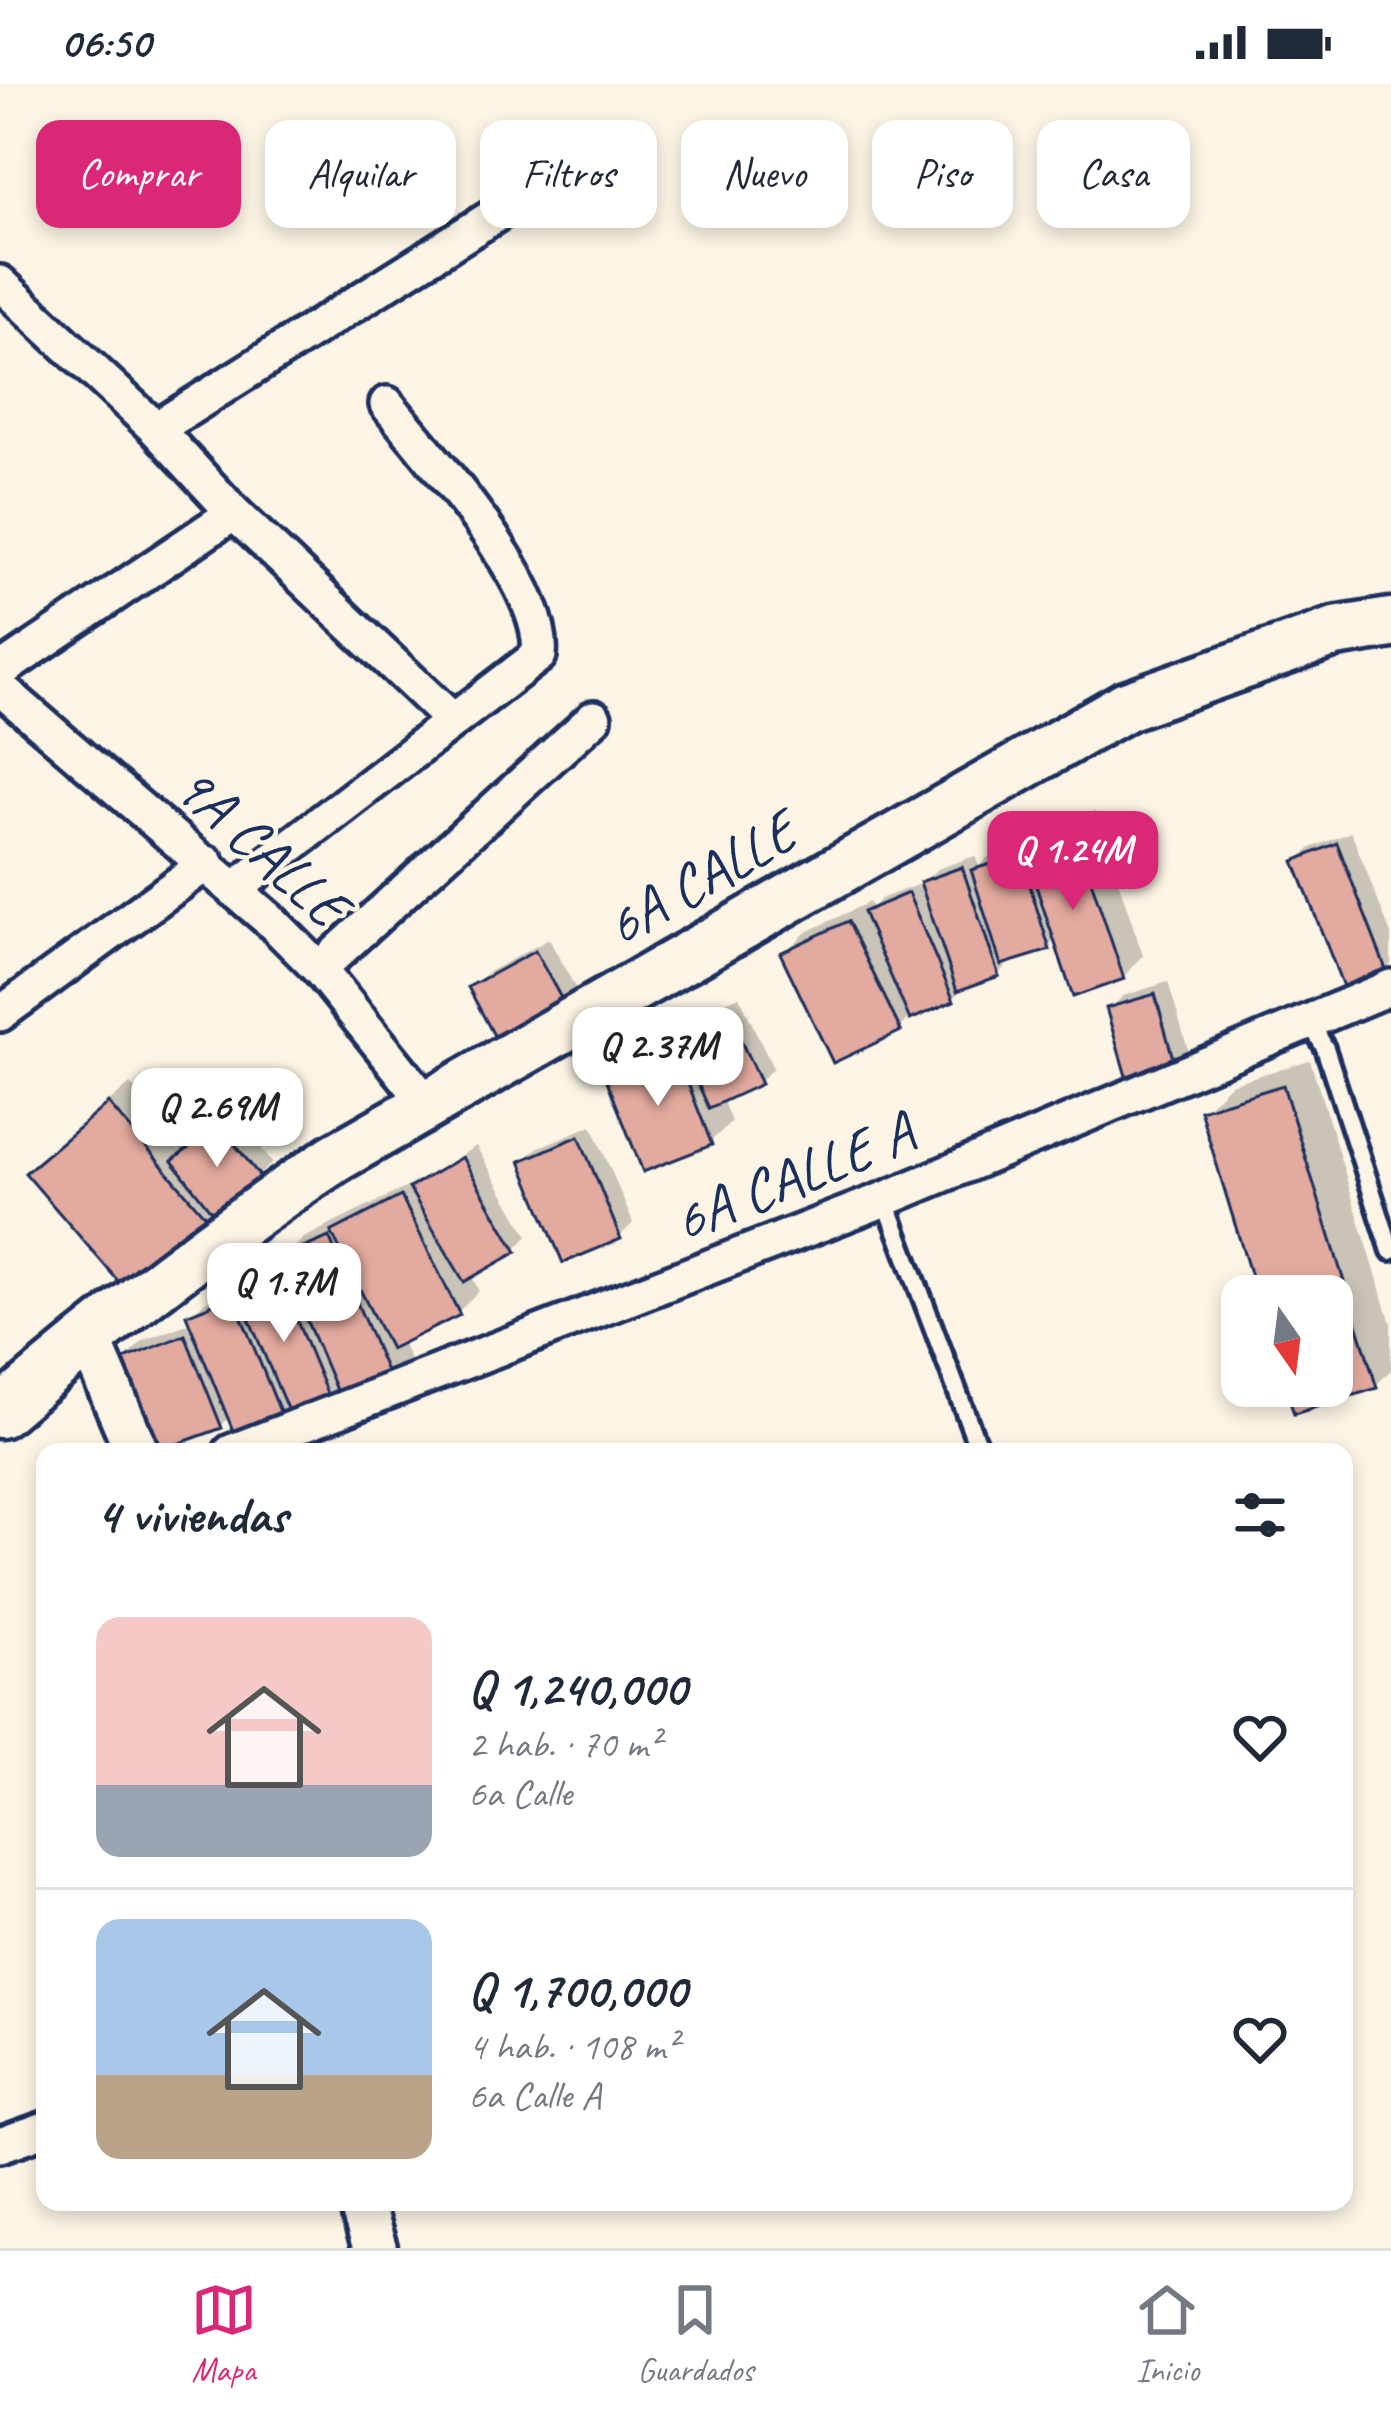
<!DOCTYPE html>
<html lang="es">
<meta charset="utf-8">
<style>
:root{--surface:#fff;--page:#f6f6f7;--text:#1f2937;--muted:#747a83;--line:#e0e1e3;--accent:#db2777}
body{margin:0;font-family:Caveat,sans-serif;background:var(--page);color:var(--text);height:100vh;display:flex;flex-direction:column;font-size:45px;white-space:nowrap}
*{box-sizing:border-box;margin:0}
p{font-size:39px;color:var(--muted)}
.icon{flex:none;width:66px;height:66px;fill:none;stroke:currentColor;stroke-width:2;stroke-linecap:round;stroke-linejoin:round}
.map{position:relative;flex:1;overflow:hidden}
.side{position:absolute;left:36px;top:1359px;width:1317px;height:768px;display:flex;flex-direction:column;background:var(--surface);border-radius:24px;box-shadow:0 6px 18px #0003}
.side>*{flex:none}
.guide{position:absolute;left:36px;top:36px;width:1320px;height:108px;display:flex;gap:24px}
.needle{width:78px;rotate:166deg}
.fabs{position:absolute;left:1221px;top:1191px;display:grid;gap:24px}
.fabs a{display:grid;place-items:center;width:132px;height:132px;border-radius:24px;background:var(--surface);box-shadow:0 6px 18px #0003;font-size:60px}
.price{position:absolute;translate:-50% -102px;padding:0 27px;border-radius:24px;background:#fff;color:#222;font-size:39px;line-height:78px;filter:drop-shadow(0 3px 6px #0008)}
.price::after{content:'';position:absolute;left:50%;top:72px;width:36px;height:27px;margin-left:-18px;background:inherit;clip-path:polygon(0 0,100% 0,50% 100%)}
.price.on{background:var(--accent);color:#fff}
ul{padding:0;list-style:none}
li{display:flex;align-items:center;gap:36px;height:300px;padding:0 60px}
li+li{border-top:3px solid var(--line)}
li span{display:grid;place-items:center;flex:none;width:336px;height:240px;border-radius:24px;color:#555}
li>.icon{margin-inline-start:auto}
span .icon{width:144px;height:144px;fill:#fffc;stroke-width:1}
li b{font-size:51px}
h2{display:flex;justify-content:space-between;align-items:center;height:144px;padding:0 60px;font-size:51px}
.pill{padding:0 42px;border-radius:24px;background:var(--surface);box-shadow:0 6px 18px #0003;font-size:42px;line-height:108px}
.pill.on{background:var(--accent);color:#fff}
.status{display:flex;justify-content:space-between;align-items:center;height:84px;padding:0 60px;background:var(--surface);direction:ltr}
.status svg{height:33px;fill:currentColor}
.menu{display:flex;justify-content:space-around;align-items:center;height:168px;border-top:3px solid var(--line);background:var(--surface);font-size:33px;color:var(--muted)}
.menu a{display:grid;justify-items:center;gap:6px}
.menu .on{color:var(--accent)}
.map>svg:first-child{display:block}
.shadow{fill:#0003}
.building{fill:#e3aa9f;stroke:#1b2f5e;stroke-width:3}
.lines{fill:none;stroke-linecap:round;stroke-linejoin:round}
.service-casing{stroke:#1b2f5e;stroke-width:26}
.minor-casing{stroke:#1b2f5e;stroke-width:42}
.tertiary-casing{stroke:#1b2f5e;stroke-width:51}
.secondary-casing{stroke:#1b2f5e;stroke-width:57}
.service{stroke:#fcf5e5;stroke-width:16}
.minor{stroke:#fcf5e5;stroke-width:33}
.tertiary{stroke:#fcf5e5;stroke-width:42}
.secondary{stroke:#fcf5e5;stroke-width:48}
.labels{text-anchor:middle;stroke-width:9;stroke-linejoin:round;paint-order:stroke}
.street-label{font-size:60px;fill:#1b2f5e;stroke:#fcf5e5}
</style>
<div class="status"><b>06:50</b><svg viewBox="0 0 49 12"><path d="M0 12V9h3v3zM5 12V6h3v6zM10 12V3h3v9zM15 12V0h3v12zM26 1h20v11H26zM47 4h2v5h-2z"/></svg></div>
<div class="map">
<svg width="1391" height="2164" viewBox="0 0 1391 2164">
<rect width="100%" height="100%" fill="#fcf5e5"/>
<filter id="ink" filterUnits="userSpaceOnUse"><feTurbulence type="fractalNoise" baseFrequency=".00833" numOctaves="2"/><feDisplacementMap in="SourceGraphic" scale="24" xChannelSelector="R" yChannelSelector="G"/><feConvolveMatrix kernelMatrix="1 2 1 2 8 2 1 2 1" color-interpolation-filters="sRGB"/></filter>
<g filter="url(#ink)">
<g class="shadow">
<polygon points="1095,727 1143,872 1123,893 1057,854 1048,863 1012,876 998,890 966,901 953,914 912,931 899,944 784,870 805,849 869,818 872,824 880,815 922,799 937,785 975,772 979,782 988,773 1029,760 1047,743"/>
<polygon points="1351,748 1391,850 1391,880 1386,885 1297,778 1311,764"/>
<polygon points="549,855 577,907 564,920 472,904 485,890"/>
<polygon points="1168,898 1189,969 1175,982 1110,925 1123,912"/>
<polygon points="739,912 773,984 759,998 722,1015 731,1038 710,1058 607,990 628,969 678,949 691,934"/>
<polygon points="1310,976 1391,1239 1391,1286 1375,1302 1296,1326 1288,1302 1332,1302 1332,1212 1260,1212 1203,1027 1230,1000"/>
<polygon points="130,1000 187,1066 234,1029 273,1079 205,1132 50,1069"/>
<polygon points="592,1041 633,1139 620,1152 523,1077 537,1064"/>
<polygon points="476,1062 528,1152 515,1166 471,1191 479,1207 458,1228 401,1256 410,1276 389,1296 339,1305 329,1315 290,1324 282,1333 230,1332 221,1342 122,1277 143,1257 192,1238 189,1232 203,1219 285,1180 283,1175 304,1154 423,1095"/>
</g>
<g class="building">
<polygon points="1074,746 1124,895 1073,913 1023,763"/>
<polygon points="1337,759 1387,888 1344,905 1294,777"/>
<polygon points="1020,771 1050,866 1001,881 971,786"/>
<polygon points="962,783 999,892 957,907 920,798"/>
<polygon points="908,809 954,917 910,936 863,828"/>
<polygon points="848,837 901,947 833,979 780,869"/>
<polygon points="535,867 566,923 498,959 468,903"/>
<polygon points="1155,910 1176,985 1128,999 1106,924"/>
<polygon points="725,923 761,1000 709,1024 674,947"/>
<polygon points="673,961 712,1061 643,1088 604,989"/>
<polygon points="1283,1001 1377,1304 1294,1330 1285,1302 1332,1302 1332,1212 1257,1212 1200,1026"/>
<polygon points="108,1019 207,1134 125,1205 25,1089"/>
<polygon points="219,1040 262,1095 215,1132 172,1077"/>
<polygon points="579,1052 621,1155 563,1179 520,1077"/>
<polygon points="462,1073 517,1168 464,1198 409,1104"/>
<polygon points="401,1112 460,1231 390,1265 331,1148"/>
<polygon points="329,1153 391,1299 342,1320 280,1174"/>
<polygon points="277,1189 330,1317 291,1334 237,1206"/>
<polygon points="233,1212 283,1335 236,1354 186,1231"/>
<polygon points="185,1251 222,1344 155,1368 119,1277"/>
</g>
<g class="lines">
<g class="service-casing">
<g id="service">
<polyline points="1309,937 1325,964 1391,1167"/>
<polyline points="885,1115 980,1368"/>
</g>
</g>
<g class="minor-casing">
<g id="minor">
<polyline points="0,199 156,345 234,429 453,637"/>
<polyline points="156,345 524,113"/>
<polyline points="0,587 234,429"/>
<polyline points="0,604 274,840 319,885 428,1021"/>
<path d="M236 804 539 571C547 502 431 375 387 320"/>
<polyline points="319,885 594,634"/>
<polyline points="0,930 207,779"/>
<polyline points="231,1368 885,1115 1391,903"/>
<polyline points="0,2061 45,2045"/>
</g>
</g>
<g class="tertiary-casing">
<g id="tertiary">
<polyline points="88,1253 137,1368"/>
<polyline points="360,2118 375,2164"/>
</g>
</g>
<g class="secondary-casing">
<path id="secondary" d="M0 1329C107 1237 217 1152 335 1074L1126 622 1335 548 1391 539"/>
</g>
<use href="#service" class="service"/>
<use href="#minor" class="minor"/>
<use href="#tertiary" class="tertiary"/>
<use href="#secondary" class="secondary"/>
</g>
</g>
<g class="labels">
<g class="street-label">
<text transform="translate(262 761) rotate(42)" y="21">9A CALLE</text>
<text transform="translate(700 793) rotate(-30)" y="21">6A CALLE</text>
<text transform="translate(793 1091) rotate(-22)" y="21">6A CALLE A</text>
</g>
</g>
</svg>
<div class="fabs">
<a><svg class="needle" viewBox="-14 -14 28 28"><path d="M0-13l5 13h-10z" fill="#e53935"/><path d="M0 13l5-13h-10z" fill="#747a83"/></svg></a>
</div>
<b class="price on" style="left:1073px;top:829px">Q 1.24M</b>
<b class="price" style="left:658px;top:1025px">Q 2.37M</b>
<b class="price" style="left:217px;top:1086px">Q 2.69M</b>
<b class="price" style="left:284px;top:1261px">Q 1.7M</b>
<div class="guide">
<a class="pill on">Comprar</a>
<a class="pill">Alquilar</a>
<a class="pill">Filtros</a>
<a class="pill">Nuevo</a>
<a class="pill">Piso</a>
<a class="pill">Casa</a>
</div>
<section class="side">
<h2>4 viviendas<svg class="icon" aria-label="filters" viewBox="0 0 24 24"><path d="M4 7h16M4 17h16"/><circle cx="9" cy="7" r="2"/><circle cx="15" cy="17" r="2"/></svg></h2>
<ul>
<li><span style="background:linear-gradient(#f6c9c9 70%,#9aa5b1 0)"><svg class="icon" aria-label="home" viewBox="0 0 24 24"><path d="M3 11l9-7 9 7M6 9v11h12V9"/></svg></span><div><b>Q 1,240,000</b><p>2 hab. · 70 m²</p><p>6a Calle</p></div><svg class="icon" aria-label="heart" viewBox="0 0 24 24"><path d="M12 20l-8-8c-3-5 5-10 8-4 3-6 11-1 8 4z"/></svg></li>
<li><span style="background:linear-gradient(#a9c7e8 65%,#b9a48a 0)"><svg class="icon" aria-label="home" viewBox="0 0 24 24"><path d="M3 11l9-7 9 7M6 9v11h12V9"/></svg></span><div><b>Q 1,700,000</b><p>4 hab. · 108 m²</p><p>6a Calle A</p></div><svg class="icon" aria-label="heart" viewBox="0 0 24 24"><path d="M12 20l-8-8c-3-5 5-10 8-4 3-6 11-1 8 4z"/></svg></li>
</ul>
</section>
</div>
<nav class="menu">
<a class="on"><svg class="icon" aria-label="map" viewBox="0 0 24 24"><path d="M3 6l6-2 6 2 6-2v14l-6 2-6-2-6 2zM9 4v14M15 6v14"/></svg>Mapa</a>
<a><svg class="icon" aria-label="saved" viewBox="0 0 24 24"><path d="M7 4h10v16l-5-4-5 4z"/></svg>Guardados</a>
<a><svg class="icon" aria-label="home" viewBox="0 0 24 24"><path d="M3 11l9-7 9 7M6 9v11h12V9"/></svg>Inicio</a>
</nav>
